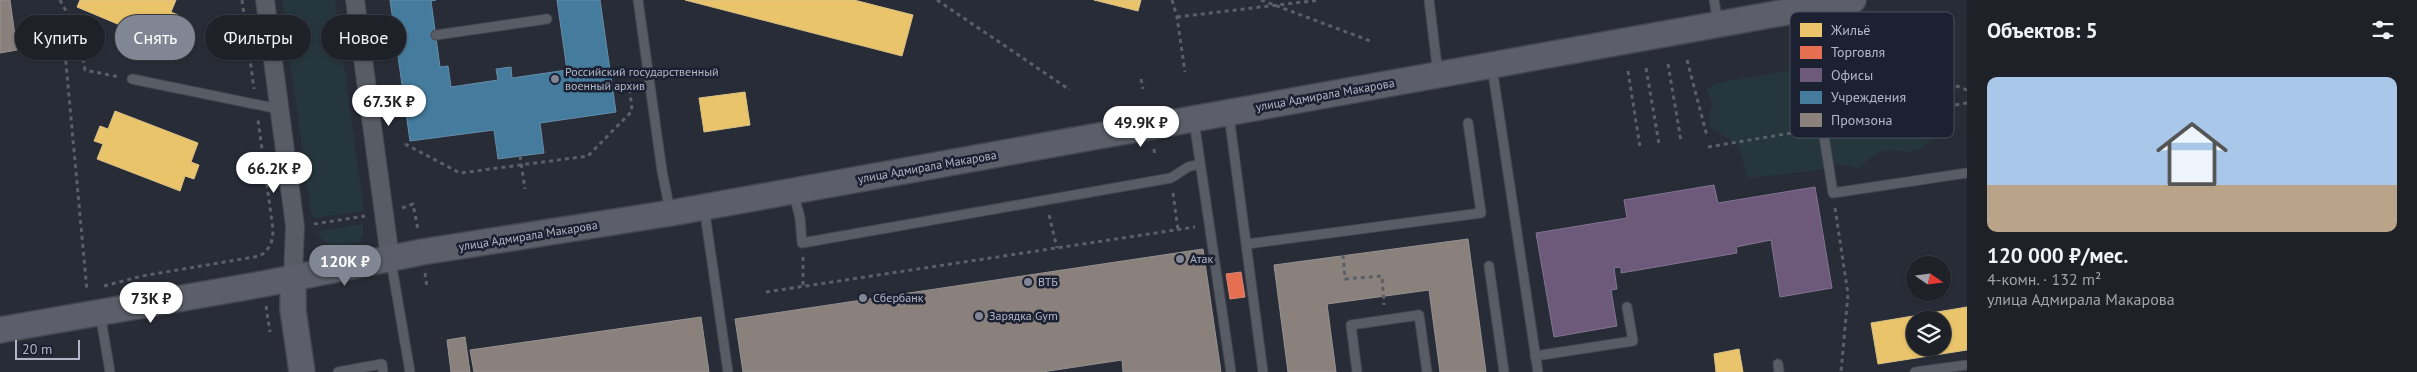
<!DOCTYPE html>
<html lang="ru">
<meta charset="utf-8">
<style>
:root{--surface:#1e2128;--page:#262930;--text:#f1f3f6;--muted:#a1a3a8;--line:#3c3e45;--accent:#818695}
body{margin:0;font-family:"PT Sans",sans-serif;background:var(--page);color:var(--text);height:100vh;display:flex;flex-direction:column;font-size:19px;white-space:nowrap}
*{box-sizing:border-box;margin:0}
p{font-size:16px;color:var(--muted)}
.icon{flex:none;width:28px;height:28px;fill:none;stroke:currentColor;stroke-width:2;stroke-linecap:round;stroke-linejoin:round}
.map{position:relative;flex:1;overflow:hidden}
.sheet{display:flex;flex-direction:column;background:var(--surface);width:450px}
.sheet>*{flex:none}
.hud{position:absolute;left:15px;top:15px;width:475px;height:45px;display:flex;gap:10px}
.needle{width:32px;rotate:104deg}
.buttons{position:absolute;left:1906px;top:256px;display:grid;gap:10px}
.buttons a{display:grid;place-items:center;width:45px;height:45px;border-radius:50%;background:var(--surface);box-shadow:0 1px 4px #0004,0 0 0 1px var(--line);font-size:25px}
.scale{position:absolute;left:15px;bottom:12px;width:65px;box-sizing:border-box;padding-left:5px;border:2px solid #b1b7c8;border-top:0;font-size:14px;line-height:18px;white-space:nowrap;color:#b1b7c8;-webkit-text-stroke:4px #1b2131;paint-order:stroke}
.price{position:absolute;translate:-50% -42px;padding:0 11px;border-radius:18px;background:#fff;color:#222;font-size:16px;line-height:32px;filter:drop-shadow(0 1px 2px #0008)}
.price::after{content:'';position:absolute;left:50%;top:30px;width:15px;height:11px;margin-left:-8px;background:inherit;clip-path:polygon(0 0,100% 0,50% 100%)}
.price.active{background:var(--accent);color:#fff}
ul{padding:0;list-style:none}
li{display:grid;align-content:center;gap:10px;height:265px;padding:0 20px}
li span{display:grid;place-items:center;height:155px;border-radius:10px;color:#555}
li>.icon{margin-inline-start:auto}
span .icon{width:90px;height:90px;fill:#fffc;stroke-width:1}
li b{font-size:21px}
h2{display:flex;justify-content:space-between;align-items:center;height:60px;padding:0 20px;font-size:21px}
.chip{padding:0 18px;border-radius:22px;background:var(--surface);box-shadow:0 1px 4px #0004,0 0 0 1px var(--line);font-size:18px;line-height:45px}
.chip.active{background:var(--accent);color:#fff}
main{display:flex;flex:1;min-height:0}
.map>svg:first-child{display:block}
.green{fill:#25363c}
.homes{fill:#e9c46a;stroke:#d8c086;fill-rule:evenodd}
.shops{fill:#e76f51;stroke:#d78575}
.offices{fill:#6d597a;stroke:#817591}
.public{fill:#457b9d;stroke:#658daa}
.industry{fill:#8a817c;stroke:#969193}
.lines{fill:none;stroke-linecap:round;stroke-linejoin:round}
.lane-casing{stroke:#44474f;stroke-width:11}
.street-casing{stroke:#44474f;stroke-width:20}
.secondary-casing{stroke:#44474f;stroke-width:28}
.path{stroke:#5b5f68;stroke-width:3;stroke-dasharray:4 4;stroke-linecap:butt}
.lane{stroke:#585c65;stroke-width:9}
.street{stroke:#585c65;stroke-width:18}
.secondary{stroke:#5c5f6a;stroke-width:25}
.poi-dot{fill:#818695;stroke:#1b2131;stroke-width:2}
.labels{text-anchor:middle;stroke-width:5;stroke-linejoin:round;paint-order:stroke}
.poi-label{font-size:12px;fill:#b1b7c8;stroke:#1b2131;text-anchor:start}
.street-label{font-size:12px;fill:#b1b7c8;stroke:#1b2131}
.key{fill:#1b2131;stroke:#484e5e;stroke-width:1}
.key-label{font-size:14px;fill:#b1b7c8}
</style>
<main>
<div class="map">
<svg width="1967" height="372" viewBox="0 0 1967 372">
<rect width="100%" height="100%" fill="#282c36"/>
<g class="green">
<polygon points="282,0 335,0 364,211 314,218 311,212"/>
<path d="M1842 67C1872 74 1858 87 1873 97 1884 104 1916 92 1930 93 1934 93 1938 95 1942 96L1947 106V117C1937 127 1932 143 1919 149 1907 155 1896 148 1884 151 1874 153 1867 162 1858 168L1847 165H1836L1814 171 1748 178C1742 167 1744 152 1736 144 1727 136 1717 134 1709 125L1712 102 1706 89 1717 83 1799 69Z"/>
<path d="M363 224V236L358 242C340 245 326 250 317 231Z"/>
</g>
<g class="homes">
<polygon points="80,0 176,0 171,12 178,15 173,29 164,26 158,41 77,7"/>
<polygon points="685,0 854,0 913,15 902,56"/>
<polygon points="1094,0 1141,0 1138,11"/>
<polygon points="745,92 750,125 704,132 699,98"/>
<polygon points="115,111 198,143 191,162 199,165 194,179 185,176 180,191 97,159 103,144 94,141 100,126 108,129"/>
<path d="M1967 307V350L1878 364 1871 323ZM1915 320H1942V348H1915Z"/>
<polygon points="1739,349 1743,372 1716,372 1714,354"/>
</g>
<polygon class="shops" points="1241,272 1245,297 1230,299 1226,274"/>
<polygon class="offices" points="1714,185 1718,203 1815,187 1832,288 1780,297 1771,240 1736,247 1737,253 1621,273 1621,267 1614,268 1617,289 1611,290 1617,326 1554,337 1536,233 1627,218 1624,200"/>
<polygon class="public" points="390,0 436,0 431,1 440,67 448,66 451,87 498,80 496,69 511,67 512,78 567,70 557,0 600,0 616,112 540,123 544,153 520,156 498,159 494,130 410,141"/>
<g class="industry">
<polygon points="0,0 10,0 17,50 0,53"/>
<polygon points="1468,239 1486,372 1440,372 1429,290 1327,304 1336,372 1288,372 1274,265"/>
<polygon points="1203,249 1221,372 1123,372 1122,360 1042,372 743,372 735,319"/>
<polygon points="701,317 709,372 474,372 470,350"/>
<polygon points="465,337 470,372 451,372 447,340"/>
</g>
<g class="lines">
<g class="lane-casing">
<g id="lane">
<polyline points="638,0 662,171 670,211"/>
<polyline points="1429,0 1438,74"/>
<polyline points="1714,0 1718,22"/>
<polyline points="1804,11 1833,193 1967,173"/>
<polyline points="436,35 547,19"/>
<polyline points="361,46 396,41"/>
<polyline points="1492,67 1538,372"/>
<polyline points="132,79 279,109"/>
<polyline points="1229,115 1263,372"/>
<polyline points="1194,121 1231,372"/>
<polyline points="793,191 800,218 802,243 1171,178 1188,167 1200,164"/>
<polyline points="704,207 728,372"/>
<polyline points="1247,244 1481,213 1468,123"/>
<polyline points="391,261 410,372"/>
<polyline points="1489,266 1504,372"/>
<polyline points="100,313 110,372"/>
<polyline points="1535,356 1633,341 1627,307"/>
<polyline points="1778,364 1779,372"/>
<polyline points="338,372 382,364 383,372"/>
<polyline points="1357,372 1351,325 1419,315 1427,372"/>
<polyline points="1915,372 1967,365"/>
</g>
</g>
<g class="street-casing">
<g id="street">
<polyline points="265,0 295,226 293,277"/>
<polyline points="355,0 390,258"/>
</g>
</g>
<g class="secondary-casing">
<g id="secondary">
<polyline points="293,277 293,310 302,372"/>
<polyline points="0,330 263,284 422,252 671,213 1853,0"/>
</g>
</g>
<g class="path">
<polyline points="60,0 70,18 64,42 87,291"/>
<polyline points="242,0 254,89"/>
<polyline points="937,0 1070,90"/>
<polyline points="1172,0 1177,17 1185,72"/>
<polyline points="1261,0 1373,42"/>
<polyline points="1177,17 1320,0"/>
<polyline points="1829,37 1967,90"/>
<polyline points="64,42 80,43 85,70 119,77"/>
<polyline points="1687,60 1707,136"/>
<polyline points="1668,64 1681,141"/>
<polyline points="1646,68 1659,144"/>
<polyline points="1628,71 1640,147"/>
<polyline points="1141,79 1143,89"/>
<polyline points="1837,125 1967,103"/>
<polyline points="405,144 460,173 588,156 632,111 629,81"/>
<polyline points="1708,147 1809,130"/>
<polyline points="1154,149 1155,156"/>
<polyline points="520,156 525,189"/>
<polyline points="1173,193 1178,230"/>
<polyline points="402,208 413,204 418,230"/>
<polyline points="1835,208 1848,294 1841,372"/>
<polyline points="1049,215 1057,248"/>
<polyline points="314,224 365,216"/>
<polyline points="1343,255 1345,279 1382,276 1384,305"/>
<polyline points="803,257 803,286"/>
<polyline points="425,273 427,288"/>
<path d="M104 286 142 276 260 256C270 249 273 242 273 229L258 120"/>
<polyline points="766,292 1195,227"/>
<polyline points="266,306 270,332"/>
</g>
<use href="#lane" class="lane"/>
<use href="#street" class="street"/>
<use href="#secondary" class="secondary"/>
</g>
<g class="poi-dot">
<circle cx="555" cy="79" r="5"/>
<circle cx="1180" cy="259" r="5"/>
<circle cx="1028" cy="282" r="5"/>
<circle cx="863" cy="298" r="5"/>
<circle cx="979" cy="316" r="5"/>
</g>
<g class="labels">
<g class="poi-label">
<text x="565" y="76">Российский государственный<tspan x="565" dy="14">военный архив</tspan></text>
<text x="1190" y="263">Атак</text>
<text x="1038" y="286">ВТБ</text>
<text x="873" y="302">Сбербанк</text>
<text x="989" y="320">Зарядка Gym</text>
</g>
<g class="street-label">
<text transform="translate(1325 95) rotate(-10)" y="4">улица Адмирала Макарова</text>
<text transform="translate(927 167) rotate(-10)" y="4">улица Адмирала Макарова</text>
<text transform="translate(528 236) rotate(-9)" y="4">улица Адмирала Макарова</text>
</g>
</g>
<rect x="1790" y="12" width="164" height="126" rx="8" class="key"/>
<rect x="1800" y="23" width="22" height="14" fill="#e9c46a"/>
<rect x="1800" y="46" width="22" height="13" fill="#e76f51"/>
<rect x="1800" y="68" width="22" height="14" fill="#6d597a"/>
<rect x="1800" y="91" width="22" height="13" fill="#457b9d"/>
<rect x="1800" y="113" width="22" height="14" fill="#8a817c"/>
<g class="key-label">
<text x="1831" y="35">Жильё</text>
<text x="1831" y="57">Торговля</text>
<text x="1831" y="80">Офисы</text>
<text x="1831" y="102">Учреждения</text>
<text x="1831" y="125">Промзона</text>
</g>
</svg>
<div class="buttons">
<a><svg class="needle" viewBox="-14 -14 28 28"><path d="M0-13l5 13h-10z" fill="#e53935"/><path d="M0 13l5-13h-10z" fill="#a1a3a8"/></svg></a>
<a><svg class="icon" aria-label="layers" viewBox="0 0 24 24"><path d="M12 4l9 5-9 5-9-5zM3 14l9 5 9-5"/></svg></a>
</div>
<div class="scale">20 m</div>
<b class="price" style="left:389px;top:127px">67.3K ₽</b>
<b class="price" style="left:1141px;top:148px">49.9K ₽</b>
<b class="price" style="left:274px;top:194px">66.2K ₽</b>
<b class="price active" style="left:345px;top:287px">120K ₽</b>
<b class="price" style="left:151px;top:324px">73K ₽</b>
<div class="hud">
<a class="chip">Купить</a>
<a class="chip active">Снять</a>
<a class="chip">Фильтры</a>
<a class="chip">Новое</a>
</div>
</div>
<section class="sheet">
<h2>Объектов: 5<svg class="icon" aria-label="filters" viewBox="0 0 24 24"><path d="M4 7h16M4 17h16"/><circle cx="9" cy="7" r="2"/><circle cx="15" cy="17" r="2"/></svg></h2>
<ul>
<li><span style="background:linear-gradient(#a9c7e8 70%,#b9a48a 0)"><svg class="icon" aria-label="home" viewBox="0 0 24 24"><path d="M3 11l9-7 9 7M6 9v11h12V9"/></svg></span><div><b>120 000 ₽/мес.</b><p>4-комн. · 132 m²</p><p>улица Адмирала Макарова</p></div></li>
</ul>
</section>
</main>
